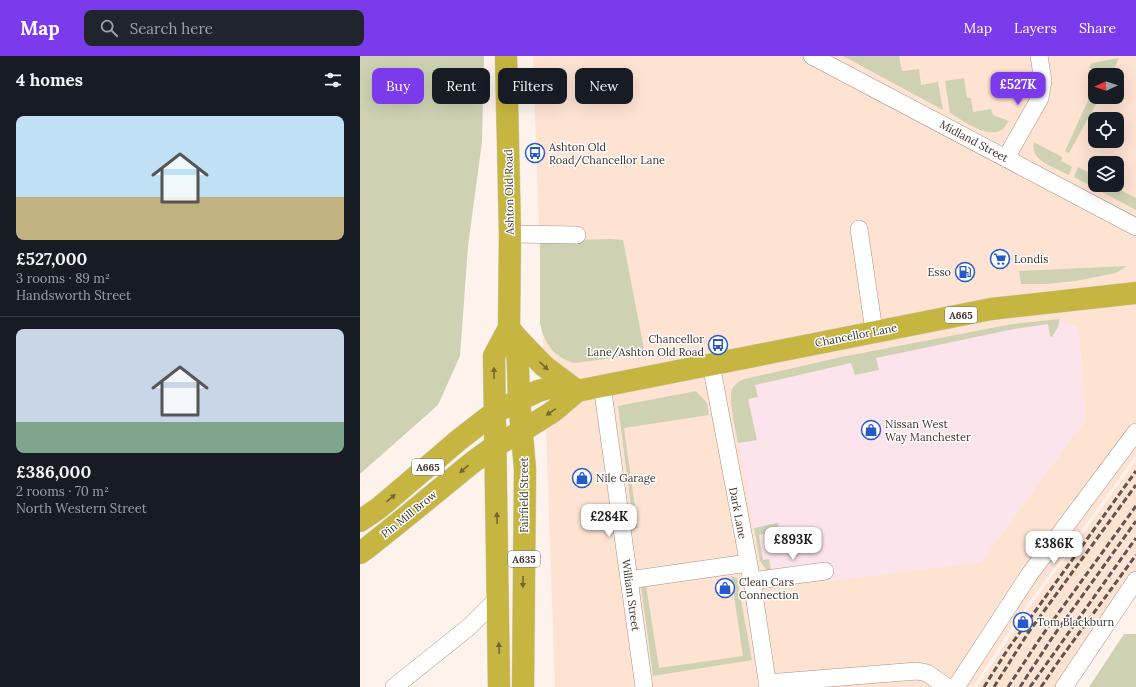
<!DOCTYPE html>
<meta charset="utf-8">
<style>
:root{--surface:#171b24;--page:#20242c;--text:#f1f3f6;--muted:#9ea1a6;--line:#363941;--accent:#7c3aed}
body{margin:0;font-family:Lora,serif;background:var(--page);color:var(--text);height:100vh;display:flex;flex-direction:column;font-size:15px;white-space:nowrap}
*{box-sizing:border-box;margin:0}
p{font-size:13px;color:var(--muted)}
.icon{flex:none;width:22px;height:22px;fill:none;stroke:currentColor;stroke-width:2;stroke-linecap:round;stroke-linejoin:round}
.map{position:relative;flex:1;overflow:hidden}
.drawer{display:flex;flex-direction:column;background:var(--surface);width:360px}
.drawer>*{flex:none}
.guide{position:absolute;left:12px;top:12px;width:380px;height:36px;display:flex;gap:8px}
.needle{width:26px;rotate:266deg}
.tools{position:absolute;left:728px;top:12px;display:grid;gap:8px}
.tools a{display:grid;place-items:center;width:36px;height:36px;border-radius:8px;background:var(--surface);box-shadow:0 4px 16px #0002;font-size:20px}
.price{position:absolute;translate:-50% -34px;padding:0 9px;border-radius:8px;background:#fff;color:#222;font-size:13px;line-height:26px;filter:drop-shadow(0 1px 2px #0008)}
.price::after{content:'';position:absolute;left:50%;top:24px;width:12px;height:9px;margin-left:-6px;background:inherit;clip-path:polygon(0 0,100% 0,50% 100%)}
.price.on{background:var(--accent);color:#fff}
ul{padding:0;list-style:none}
li{display:grid;align-content:center;gap:8px;height:212px;padding:0 16px}
li+li{border-top:1px solid var(--line)}
li span{display:grid;place-items:center;height:124px;border-radius:8px;color:#555}
li>.icon{margin-inline-start:auto}
span .icon{width:72px;height:72px;fill:#fffc;stroke-width:1}
li b{font-size:17px}
h2{display:flex;justify-content:space-between;align-items:center;height:48px;padding:0 16px;font-size:17px}
.pill{padding:0 14px;border-radius:8px;background:var(--surface);box-shadow:0 4px 16px #0002;font-size:14px;line-height:36px}
.pill.on{background:var(--accent);color:#fff}
header{display:flex;align-items:center;gap:24px;box-sizing:border-box;height:56px;padding:0 20px;background:var(--accent);color:#fff}
header strong{font-size:19px}
nav{display:flex;gap:22px;margin-inline-start:auto;font-size:14px}
.search{width:280px;height:36px;background:var(--page);display:flex;align-items:center;gap:10px;box-sizing:border-box;padding:0 14px;border-radius:8px;color:var(--muted);font-size:15px}
main{display:flex;flex:1;min-height:0}
.map>svg:first-child{display:block}
.commercial{fill:#fde3eb}
.built{fill:#fee3d3;fill-rule:evenodd}
.green{fill:#ced2b3}
.lines{fill:none;stroke-linecap:round;stroke-linejoin:round}
.minor-casing{stroke:#aa9183;stroke-width:18}
.highway-casing{stroke:#d5d2d1;stroke-width:23}
.minor{stroke:#fff;stroke-width:17}
.highway{stroke:#c6b641;stroke-width:22}
.rail{stroke:#5f544e;stroke-width:3;stroke-dasharray:6 3;stroke-linecap:butt}
.oneway{fill:#746735}
.labels{text-anchor:middle;stroke-width:3;stroke-linejoin:round;paint-order:stroke}
.shield{fill:#fff;stroke:#78706c;stroke-width:1}
.shield-label{font-size:10px;font-weight:bold;fill:#3e332d}
.street-label{font-size:11px;fill:#3e332d;stroke:#fff}
.poi-label{font-size:11px;fill:#3e332d;stroke:#fff;text-anchor:start}
</style>
<header>
<strong>Map</strong>
<div class="search"><svg class="icon" aria-label="search" viewBox="0 0 24 24"><circle cx="10" cy="10" r="6"/><path d="M15 15l6 6"/></svg>Search here</div>
<nav><a>Map</a><a>Layers</a><a>Share</a></nav>
</header>
<main>
<section class="drawer">
<h2>4 homes<svg class="icon" aria-label="filters" viewBox="0 0 24 24"><path d="M4 7h16M4 17h16"/><circle cx="9" cy="7" r="2"/><circle cx="15" cy="17" r="2"/></svg></h2>
<ul>
<li><span style="background:linear-gradient(#bfe0f5 65%,#c2b280 0)"><svg class="icon" aria-label="home" viewBox="0 0 24 24"><path d="M3 11l9-7 9 7M6 9v11h12V9"/></svg></span><div><b>£527,000</b><p>3 rooms · 89 m²</p><p>Handsworth Street</p></div></li>
<li><span style="background:linear-gradient(#c9d6e8 75%,#7fa58c 0)"><svg class="icon" aria-label="home" viewBox="0 0 24 24"><path d="M3 11l9-7 9 7M6 9v11h12V9"/></svg></span><div><b>£386,000</b><p>2 rooms · 70 m²</p><p>North Western Street</p></div></li>
</ul>
</section>
<div class="map">
<svg width="776" height="631" viewBox="0 0 776 631">
<rect width="100%" height="100%" fill="#fdf2ec"/>
<polygon class="commercial" points="700,263 710,269 718,271 726,363 621,506 470,525 470,521 407,515 400,505 378,387 371,344 376,327"/>
<g class="built">
<path d="M173 0H776V399L660 559 613 631H195ZM735 19H757V41H735ZM735 63H757V85H735ZM735 107H757V129H735ZM700 263 710 269 718 271 726 363 621 506 470 525 468 506 407 515 400 505 378 387 371 344 384 323 481 301 652 268Z"/>
<polygon points="776,405 776,514 717,597 697,631 617,631 666,556"/>
</g>
<g class="green">
<polygon points="0,0 124,0 122,86 108,190 100,300 78,349 0,418"/>
<polygon points="483,0 539,0 542,15 559,13 561,29 578,26 583,54"/>
<polygon points="759,2 751,19 739,19 740,16 729,12 732,7"/>
<path d="M604 22 607 42H611L613 56 631 53 633 59 649 65C647 67 645 71 643 73 628 84 604 65 590 57L585 25Z"/>
<polygon points="735,29 735,41 740,41 709,97 705,95"/>
<path d="M674 86 702 101 701 105 712 111 709 119C696 112 669 105 674 86Z"/>
<polygon points="718,111 735,120 735,129 751,129 776,142 776,154 714,121"/>
<path d="M251 183 263 184 285 298 214 307C194 301 184 288 180 267V185Z"/>
<polygon points="767,210 756,217 716,225 686,228 661,228 659,215"/>
<path d="M700 263 698 271 692 281 690 280 688 268 654 273 516 302 519 314 495 319 491 307 395 329 398 341 388 343 397 384 378 387C376 375 368 343 372 333 375 328 379 325 384 323L481 301 652 268Z"/>
<polygon points="336,335 347,347 349,359 264,372 278,472 274,473 258,350"/>
<polygon points="418,467 419,475 399,479 403,504 409,503 411,514 407,515 400,505 394,472"/>
<polygon points="371,520 377,522 392,604 293,620 281,530 286,529 299,612 383,600"/>
<polygon points="764,578 776,578 776,631 729,631"/>
</g>
<g class="lines">
<g class="minor-casing">
<g id="minor">
<polyline points="452,0 776,171"/>
<polyline points="646,102 680,42 683,25 679,0"/>
<polyline points="499,173 514,275"/>
<polyline points="150,178 217,179"/>
<polyline points="351,308 392,525 408,631"/>
<polyline points="242,329 284,631"/>
<polyline points="269,524 388,507"/>
<polyline points="392,525 465,515"/>
<polyline points="407,627 557,615 567,617 587,631"/>
<polyline points="34,631 109,571 138,542"/>
<polyline points="596,631 669,519 776,376"/>
<polyline points="704,631 776,524"/>
</g>
</g>
<g class="highway-casing">
<g id="highway">
<polyline points="149,272 157,282 159,344 165,413 163,631"/>
<polyline points="157,282 184,310 216,334"/>
<polyline points="0,465 19,452 100,383 135,356 178,335 189,332 217,335 631,253 776,237"/>
<polyline points="0,497 7,492 47,460 113,406 135,390 162,375 194,355 217,335"/>
<polyline points="139,631 134,300 149,272 150,178 146,0"/>
</g>
</g>
<use href="#minor" class="minor"/>
<use href="#highway" class="highway"/>
<g class="rail">
<polyline points="624,631 648,593 776,415"/>
<polyline points="634,631 668,577 776,429"/>
<polyline points="648,631 681,581 776,450"/>
<polyline points="660,631 692,582 776,465"/>
<polyline points="670,631 776,482"/>
<polyline points="681,631 698,606 776,499"/>
</g>
</g>
<defs><path id="oneway-solid" d="M-6-.8H1V-3.2L6.5 0L1 3.2V.8H-6Z"/></defs>
<g class="oneway">
<use href="#oneway-solid" transform="translate(184 310) rotate(43)"/>
<use href="#oneway-solid" transform="translate(134 317) rotate(-90)"/>
<use href="#oneway-solid" transform="translate(191 356) rotate(146)"/>
<use href="#oneway-solid" transform="translate(104 413) rotate(140)"/>
<use href="#oneway-solid" transform="translate(31 442) rotate(-40)"/>
<use href="#oneway-solid" transform="translate(137 462) rotate(-91)"/>
<use href="#oneway-solid" transform="translate(163 526) rotate(91)"/>
<use href="#oneway-solid" transform="translate(139 592) rotate(-92)"/>
</g>
<defs>
<g id="bus-ring" transform="scale(1)"><circle r="9.5" fill="#fff" stroke="#275ac8" stroke-width="1.5"/><path d="M-5-6H5V4H4V6H2V4H-2V6H-4V4H-5ZM-3.5-4V0h7V-4ZM-3.5 1.2v1.5H-2V1.2ZM2 1.2v1.5H3.5V1.2Z" fill="#275ac8"/></g>
<g id="supermarket-ring" transform="scale(1)"><circle r="9.5" fill="#fff" stroke="#275ac8" stroke-width="1.5"/><path d="M-6-5.5h2.5l.6 2H6L4.5 2H-2.5L-4.4-4H-6ZM-1.5 3.2a1.3 1.3 0 1 0 .1 0ZM3 3.2a1.3 1.3 0 1 0 .1 0Z" fill="#275ac8"/></g>
<g id="fuel-ring" transform="scale(1)"><circle r="9.5" fill="#fff" stroke="#275ac8" stroke-width="1.5"/><path d="M-5.5-6h7V0h2V4h1.3V-2.5L3-4.5l.8-.8L6-3V5H2.5V1h-1V6h-7ZM-4.2-4.7v3.2H.2V-4.7Z" fill="#275ac8"/></g>
<g id="shop-ring" transform="scale(1)"><circle r="9.5" fill="#fff" stroke="#275ac8" stroke-width="1.5"/><path d="M-5-2.5h2.3a2.7 3.5 0 0 1 5.4 0H5L5.5 6h-11ZM-1.5-2.5h3a1.5 2.3 0 0 0-3 0Z" fill="#275ac8"/></g>
</defs>
<g fill-rule="evenodd">
<use href="#bus-ring" x="175" y="97"/>
<use href="#supermarket-ring" x="640" y="203"/>
<use href="#fuel-ring" x="605" y="216"/>
<use href="#bus-ring" x="358" y="289"/>
<use href="#shop-ring" x="511" y="374"/>
<use href="#shop-ring" x="222" y="422"/>
<use href="#shop-ring" x="365" y="532"/>
<use href="#shop-ring" x="663" y="566"/>
</g>
<g class="labels">
<g class="shield">
<rect x="585" y="251" width="32" height="16" rx="3"/>
<rect x="52" y="403" width="32" height="16" rx="3"/>
<rect x="148" y="495" width="32" height="16" rx="3"/>
</g>
<g class="shield-label">
<text x="601" y="263">A665</text>
<text x="68" y="415">A665</text>
<text x="164" y="507">A635</text>
</g>
<g class="street-label">
<text transform="translate(614 85) rotate(28)" y="4">Midland Street</text>
<text transform="translate(149 136) rotate(-91)" y="4">Ashton Old Road</text>
<text transform="translate(496 279) rotate(-11)" y="4">Chancellor Lane</text>
<text transform="translate(164 439) rotate(-90)" y="4">Fairfield Street</text>
<text transform="translate(378 457) rotate(79)" y="4">Dark Lane</text>
<text transform="translate(49 458) rotate(-39)" y="4">Pin Mill Brow</text>
<text transform="translate(271 539) rotate(82)" y="4">William Street</text>
</g>
<g class="poi-label">
<text x="189" y="95">Ashton Old<tspan x="189" dy="13">Road/Chancellor Lane</tspan></text>
<text x="654" y="207">Londis</text>
<text x="591" y="220" text-anchor="end">Esso</text>
<text x="344" y="287" text-anchor="end">Chancellor<tspan x="344" dy="13">Lane/Ashton Old Road</tspan></text>
<text x="525" y="372">Nissan West<tspan x="525" dy="13">Way Manchester</tspan></text>
<text x="236" y="426">Nile Garage</text>
<text x="379" y="530">Clean Cars<tspan x="379" dy="13">Connection</tspan></text>
<text x="677" y="570">Tom Blackburn</text>
</g>
</g>
</svg>
<div class="tools">
<a><svg class="needle" viewBox="-14 -14 28 28"><path d="M0-13l5 13h-10z" fill="#e53935"/><path d="M0 13l5-13h-10z" fill="#9ea1a6"/></svg></a>
<a><svg class="icon" aria-label="locate" viewBox="0 0 24 24"><circle cx="12" cy="12" r="6"/><path d="M12 2v4M12 18v4M2 12h4M18 12h4"/></svg></a>
<a><svg class="icon" aria-label="layers" viewBox="0 0 24 24"><path d="M12 4l9 5-9 5-9-5zM3 14l9 5 9-5"/></svg></a>
</div>
<b class="price on" style="left:658px;top:50px">£527K</b>
<b class="price" style="left:249px;top:482px">£284K</b>
<b class="price" style="left:433px;top:505px">£893K</b>
<b class="price" style="left:694px;top:509px">£386K</b>
<div class="guide">
<a class="pill on">Buy</a>
<a class="pill">Rent</a>
<a class="pill">Filters</a>
<a class="pill">New</a>
</div>
</div>
</main>
